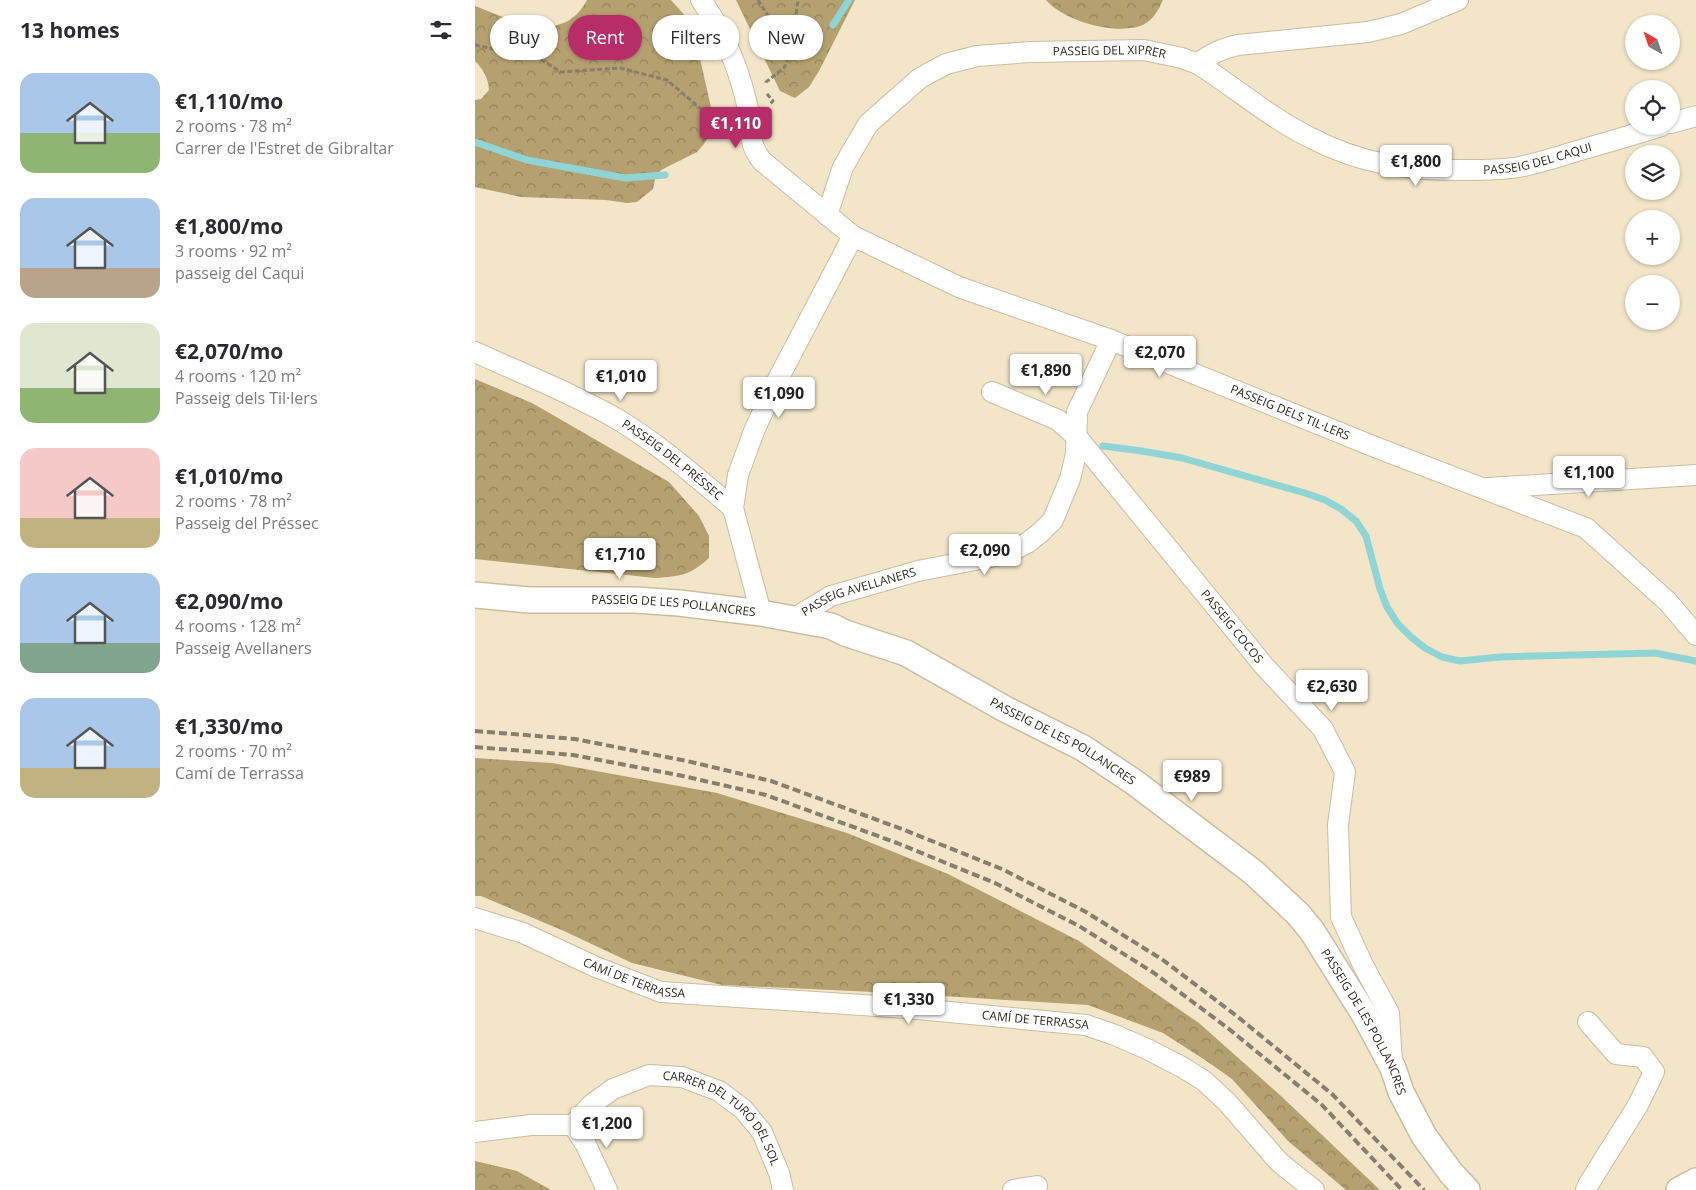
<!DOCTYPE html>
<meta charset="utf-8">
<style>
:root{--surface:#fff;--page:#f2f2f3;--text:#2b2b33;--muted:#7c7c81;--accent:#b72d67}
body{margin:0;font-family:"Open Sans",sans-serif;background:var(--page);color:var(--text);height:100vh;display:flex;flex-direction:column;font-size:19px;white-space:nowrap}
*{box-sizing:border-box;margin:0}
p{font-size:16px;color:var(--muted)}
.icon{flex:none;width:28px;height:28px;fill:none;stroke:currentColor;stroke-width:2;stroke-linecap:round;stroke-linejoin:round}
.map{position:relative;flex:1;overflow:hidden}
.drawer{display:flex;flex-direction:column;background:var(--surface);width:475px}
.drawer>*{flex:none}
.hud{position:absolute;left:15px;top:15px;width:475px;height:45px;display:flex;gap:10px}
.needle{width:32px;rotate:320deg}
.controls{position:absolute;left:1150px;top:15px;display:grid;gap:10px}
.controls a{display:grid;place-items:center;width:55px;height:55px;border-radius:50%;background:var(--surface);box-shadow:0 1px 4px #0004;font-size:25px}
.price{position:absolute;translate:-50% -42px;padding:0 11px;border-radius:5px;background:#fff;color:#222;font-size:16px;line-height:32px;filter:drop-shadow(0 1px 2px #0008)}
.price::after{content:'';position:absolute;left:50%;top:30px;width:15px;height:11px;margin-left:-8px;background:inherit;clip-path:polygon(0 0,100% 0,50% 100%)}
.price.selected{background:var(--accent);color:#fff}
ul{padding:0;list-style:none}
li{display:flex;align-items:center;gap:15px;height:125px;padding:0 20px}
li span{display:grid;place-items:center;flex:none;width:140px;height:100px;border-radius:15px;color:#555}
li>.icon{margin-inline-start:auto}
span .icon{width:60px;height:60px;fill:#fffc;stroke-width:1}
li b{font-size:21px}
h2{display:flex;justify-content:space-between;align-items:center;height:60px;padding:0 20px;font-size:21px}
.tag{padding:0 18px;border-radius:22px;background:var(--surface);box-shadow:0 1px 4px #0004;font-size:18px;line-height:45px}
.tag.selected{background:var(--accent);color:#fff}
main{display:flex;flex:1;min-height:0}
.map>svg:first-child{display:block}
.forest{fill:url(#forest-crowns)}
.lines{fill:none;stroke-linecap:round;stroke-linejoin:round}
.stream{stroke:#90d5d6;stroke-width:7}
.minor-casing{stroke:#cabda2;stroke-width:22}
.tertiary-casing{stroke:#cabda2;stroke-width:28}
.path{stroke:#877e6b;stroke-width:3;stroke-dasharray:5 2.5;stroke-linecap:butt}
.minor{stroke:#fff;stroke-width:20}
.tertiary{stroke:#fff;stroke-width:25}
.rail{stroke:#877e6b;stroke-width:4;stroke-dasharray:8 4;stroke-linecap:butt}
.labels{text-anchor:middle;stroke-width:5;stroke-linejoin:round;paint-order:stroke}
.street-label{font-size:12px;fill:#2f2a1f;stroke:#fdf3db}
</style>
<main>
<section class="drawer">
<h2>13 homes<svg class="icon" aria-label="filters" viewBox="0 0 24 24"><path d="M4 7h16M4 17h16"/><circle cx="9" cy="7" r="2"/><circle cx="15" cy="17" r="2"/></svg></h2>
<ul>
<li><span style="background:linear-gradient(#a9c7e8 60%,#8fb573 0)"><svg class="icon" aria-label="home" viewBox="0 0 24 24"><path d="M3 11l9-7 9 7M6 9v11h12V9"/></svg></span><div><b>€1,110/mo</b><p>2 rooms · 78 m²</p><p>Carrer de l'Estret de Gibraltar</p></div></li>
<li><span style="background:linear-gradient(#a9c7e8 70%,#b9a48a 0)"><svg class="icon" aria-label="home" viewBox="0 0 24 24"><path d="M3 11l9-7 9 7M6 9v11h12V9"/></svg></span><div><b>€1,800/mo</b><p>3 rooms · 92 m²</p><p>passeig del Caqui</p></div></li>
<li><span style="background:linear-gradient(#dfe7d0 65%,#8fb573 0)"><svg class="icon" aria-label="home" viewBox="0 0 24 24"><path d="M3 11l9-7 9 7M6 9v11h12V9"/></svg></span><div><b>€2,070/mo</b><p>4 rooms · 120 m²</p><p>Passeig dels Til·lers</p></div></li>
<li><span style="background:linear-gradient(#f6c9c9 70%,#c2b280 0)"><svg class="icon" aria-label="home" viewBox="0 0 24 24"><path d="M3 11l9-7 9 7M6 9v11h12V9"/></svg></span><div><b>€1,010/mo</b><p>2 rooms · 78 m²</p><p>Passeig del Préssec</p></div></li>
<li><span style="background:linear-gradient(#a9c7e8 70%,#7fa58c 0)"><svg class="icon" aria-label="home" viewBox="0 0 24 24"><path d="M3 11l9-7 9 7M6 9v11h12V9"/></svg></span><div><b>€2,090/mo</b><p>4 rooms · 128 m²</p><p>Passeig Avellaners</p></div></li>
<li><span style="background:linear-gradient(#a9c7e8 70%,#c2b280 0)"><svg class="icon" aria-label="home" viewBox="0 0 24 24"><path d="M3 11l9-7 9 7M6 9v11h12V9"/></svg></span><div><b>€1,330/mo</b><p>2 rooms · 70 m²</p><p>Camí de Terrassa</p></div></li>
</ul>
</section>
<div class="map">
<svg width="1221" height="1190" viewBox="0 0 1221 1190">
<defs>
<pattern id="forest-crowns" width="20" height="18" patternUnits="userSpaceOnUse" patternTransform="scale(1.25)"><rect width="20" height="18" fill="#b5a070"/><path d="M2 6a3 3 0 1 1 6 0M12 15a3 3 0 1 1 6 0" fill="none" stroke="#94835b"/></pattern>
</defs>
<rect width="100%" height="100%" fill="#f2e5c8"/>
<g class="forest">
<path d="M112 0H196L211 17 220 36 237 112V125L234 136 229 144 222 152 186 170 180 179 178 189 162 202 152 203 131 200 46 197 0 187V100L6 99 14 90C13 78 9 70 0 61V6C37 20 87 47 112 0Z"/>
<polygon points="261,0 380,0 344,71 334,87 320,98 305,91"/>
<path d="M571 0H688C683 11 677 22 665 26 639 35 589 21 571 0Z"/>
<path d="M0 379 57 403 194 482 224 516 234 536V558C214 576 206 576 180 578L0 559Z"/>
<polygon points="0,758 77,763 242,793 372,833 473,874 604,941 724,1023 806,1096 905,1190 871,1190 813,1141 757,1079 730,1060 688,1033 613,1005 420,993 247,985 157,963 89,931 6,896 0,896"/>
<polygon points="0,1161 42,1171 76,1190 0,1190"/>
</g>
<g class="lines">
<g class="stream">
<polyline points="358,25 374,0"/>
<polyline points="0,142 52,160 150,178 190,175"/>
<polyline points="628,446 667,451 707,458 830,493 850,500 866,509 881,521 891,536 905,589 912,607 923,624 936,637 950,648 967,657 985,661 1024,657 1180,653 1221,661"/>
</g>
<g class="minor-casing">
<g id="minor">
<path id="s1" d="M226 0C250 34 266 73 274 114 278 134 273 144 287 161L378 236 484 287 636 340 900 447 1111 528 1193 602 1221 635"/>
<path id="s2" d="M723 64C761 88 794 117 834 137 885 164 934 171 991 170 1009 170 1026 170 1044 167 1064 163 1083 157 1102 151 1130 143 1158 135 1186 126"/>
<polyline points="1196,123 1221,116"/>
<path id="s3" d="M352 215 368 167 393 124 445 78 471 64 502 56 555 52 669 50 707 58 723 64C736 53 747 49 763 45L893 32 926 24 983 0"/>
<path id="s4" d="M0 352C48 374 97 393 142 419 184 444 221 477 258 508"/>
<path id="s5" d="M517 392 583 420 602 437 790 667 848 729 870 772 863 825 866 917 888 965 914 1013 917 1064"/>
<polyline points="1013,488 1221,475"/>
<polyline points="286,613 258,508 263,475 279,431 301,383 378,236"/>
<path id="s6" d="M318 619 356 596 443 571 531 554 552 543 565 533 578 520 595 479 601 454 602 412 636 340"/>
<path id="s7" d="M0 918 48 933 121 967 186 992 432 1008 611 1025 640 1035 672 1049 707 1067 728 1080 752 1102 804 1162 839 1190"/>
<polyline points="98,1125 111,1145 132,1190"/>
<path id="s8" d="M0 1132 56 1125H98L116 1105 138 1089 174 1075 207 1077 244 1091 268 1109 287 1132 304 1173 308 1190"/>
<polyline points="538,1190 562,1186"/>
<polyline points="1111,1190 1113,1185 1163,1105 1179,1072 1168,1057 1141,1054 1113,1022"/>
</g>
</g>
<g class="tertiary-casing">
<g id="tertiary">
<path id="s9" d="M0 595 54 600H160L204 603 286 613 356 626 370 633 431 653 530 709 608 748 659 782 778 872 823 914 837 931 889 1014 918 1068 926 1092 949 1136 976 1173 992 1190"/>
<polyline points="1204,1190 1221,1181"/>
</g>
</g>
<g class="path">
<polyline points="283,0 316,52 309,68 291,82 290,85"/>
<polyline points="0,45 65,59 86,72 145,68 192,80 245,125 255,126"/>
<polyline points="316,51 323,0"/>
<polyline points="292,94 298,101 294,105"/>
</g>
<use href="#minor" class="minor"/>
<use href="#tertiary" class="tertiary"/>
<g class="rail">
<polyline points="0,731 100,739 212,761 296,781 427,829 527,869 611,912 688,960 763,1017 857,1094 949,1190"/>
<polyline points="0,747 98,755 208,776 291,795 422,843 520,883 604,926 679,973 754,1029 847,1105 927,1190"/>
</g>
</g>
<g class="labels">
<g class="street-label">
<text dy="4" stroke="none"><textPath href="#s3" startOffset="364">PASSEIG DEL XIPRER</textPath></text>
<text dy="4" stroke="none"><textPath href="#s2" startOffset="368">PASSEIG DEL CAQUI</textPath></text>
<text dy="4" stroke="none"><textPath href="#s1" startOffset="764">PASSEIG DELS TIL·LERS</textPath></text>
<text dy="4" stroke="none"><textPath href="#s4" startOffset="226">PASSEIG DEL PRÉSSEC</textPath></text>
<text dy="4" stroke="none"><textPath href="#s6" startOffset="72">PASSEIG AVELLANERS</textPath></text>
<text dy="4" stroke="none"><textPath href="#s9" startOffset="199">PASSEIG DE LES POLLANCRES</textPath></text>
<text dy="4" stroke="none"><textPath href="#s5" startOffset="342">PASSEIG COCOS</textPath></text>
<text dy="4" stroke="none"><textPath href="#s9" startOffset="618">PASSEIG DE LES POLLANCRES</textPath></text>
<text dy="4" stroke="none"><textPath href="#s7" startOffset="171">CAMÍ DE TERRASSA</textPath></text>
<text dy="4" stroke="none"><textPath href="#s7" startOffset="576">CAMÍ DE TERRASSA</textPath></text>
<text dy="4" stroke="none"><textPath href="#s9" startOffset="1038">PASSEIG DE LES POLLANCRES</textPath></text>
<text dy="4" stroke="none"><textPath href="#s8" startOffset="282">CARRER DEL TURÓ DEL SOL</textPath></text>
</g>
</g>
</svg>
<div class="controls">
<a><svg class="needle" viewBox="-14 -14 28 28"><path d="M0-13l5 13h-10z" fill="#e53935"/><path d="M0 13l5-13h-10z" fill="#7c7c81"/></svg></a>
<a><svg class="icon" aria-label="locate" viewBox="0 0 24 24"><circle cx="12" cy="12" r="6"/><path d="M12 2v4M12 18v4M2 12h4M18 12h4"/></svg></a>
<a><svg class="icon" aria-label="layers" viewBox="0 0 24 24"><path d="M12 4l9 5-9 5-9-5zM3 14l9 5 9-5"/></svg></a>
<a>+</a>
<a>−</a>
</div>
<b class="price selected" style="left:261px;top:149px">€1,110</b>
<b class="price" style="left:941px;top:187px">€1,800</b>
<b class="price" style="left:685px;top:378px">€2,070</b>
<b class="price" style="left:571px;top:396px">€1,890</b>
<b class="price" style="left:146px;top:402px">€1,010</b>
<b class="price" style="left:304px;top:419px">€1,090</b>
<b class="price" style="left:1114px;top:498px">€1,100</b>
<b class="price" style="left:510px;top:576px">€2,090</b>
<b class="price" style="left:145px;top:580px">€1,710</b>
<b class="price" style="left:857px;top:712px">€2,630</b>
<b class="price" style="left:717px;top:802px">€989</b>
<b class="price" style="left:434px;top:1025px">€1,330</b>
<b class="price" style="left:132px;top:1149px">€1,200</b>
<div class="hud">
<a class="tag">Buy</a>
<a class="tag selected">Rent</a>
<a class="tag">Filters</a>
<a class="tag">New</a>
</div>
</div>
</main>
